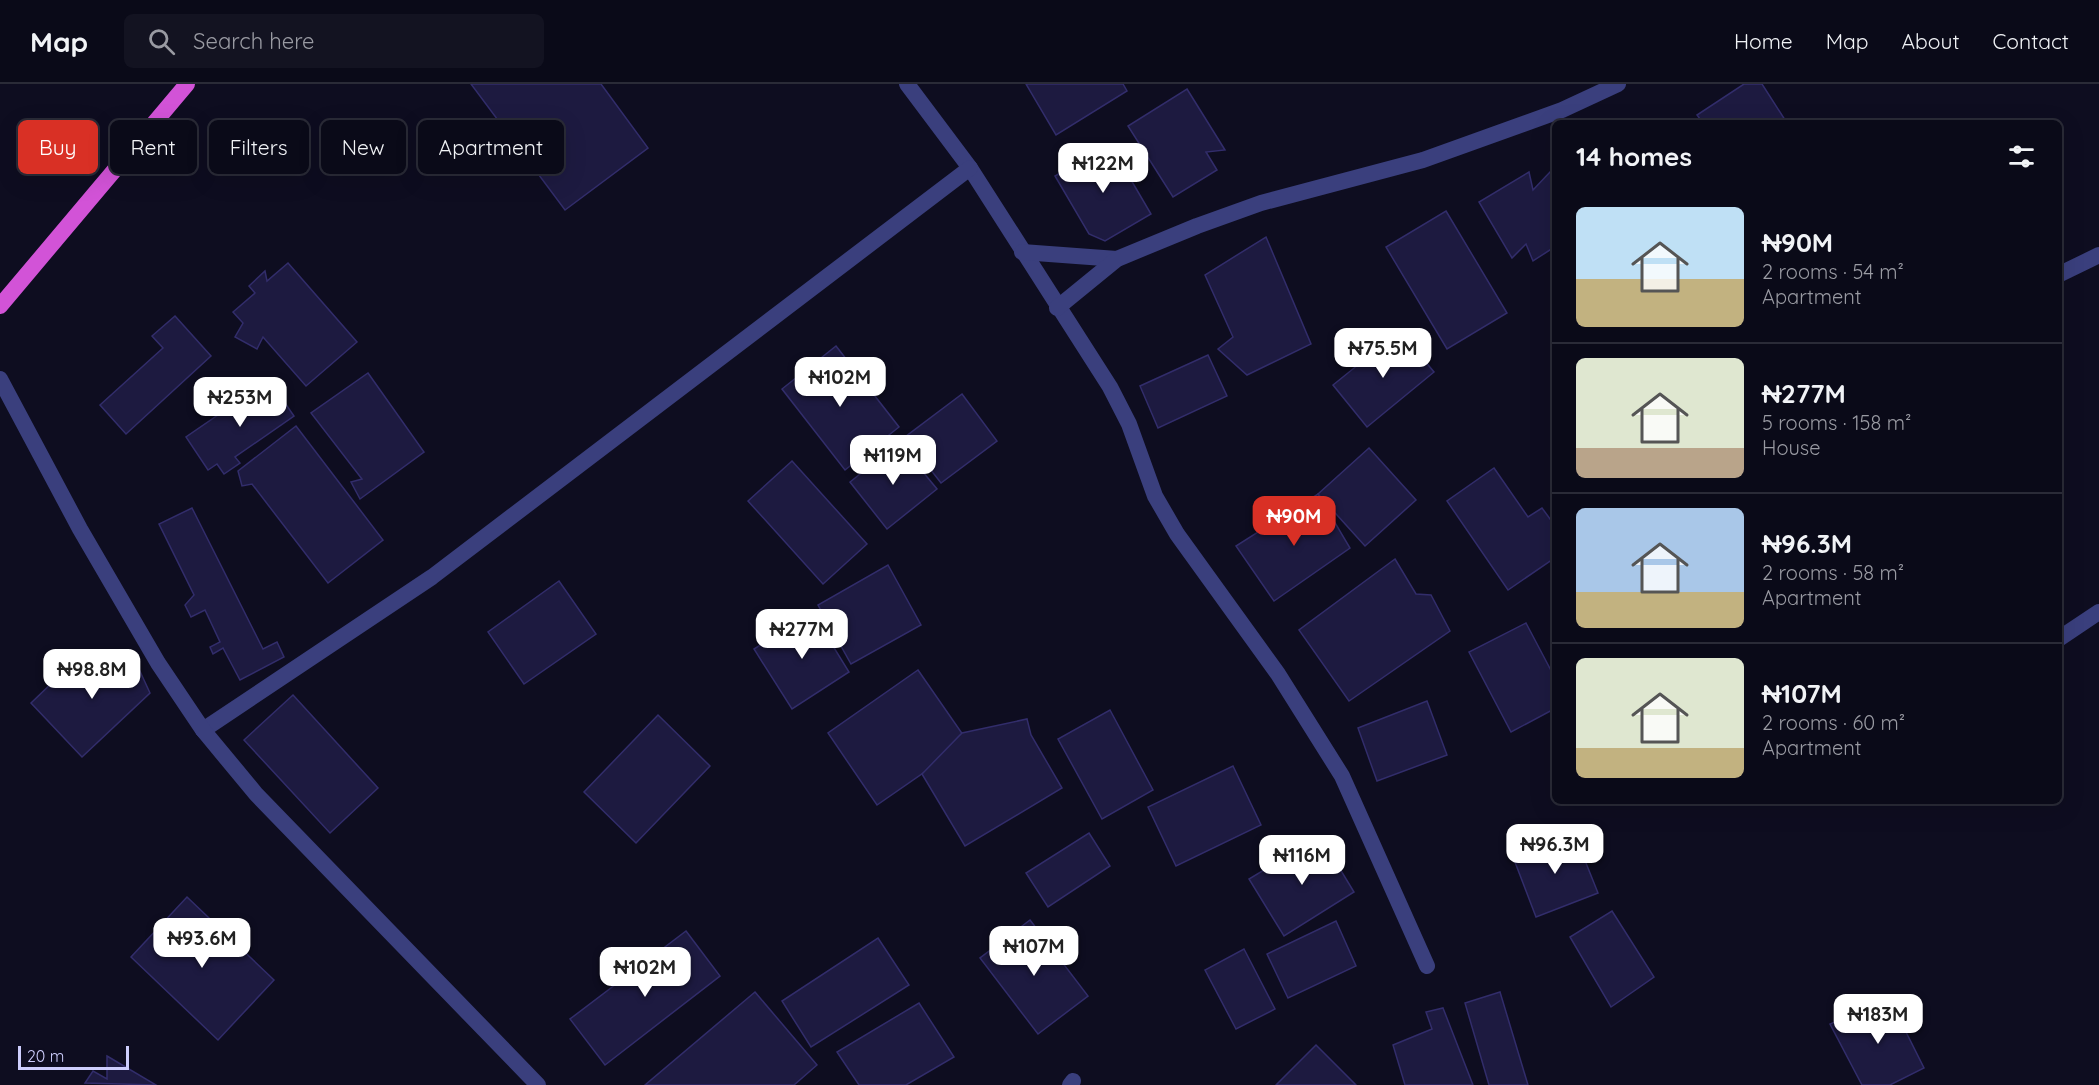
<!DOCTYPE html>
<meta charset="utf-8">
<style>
:root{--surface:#0a0a18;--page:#131321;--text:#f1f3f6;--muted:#999aa2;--line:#2a2b37;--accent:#d93025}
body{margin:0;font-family:Quicksand,sans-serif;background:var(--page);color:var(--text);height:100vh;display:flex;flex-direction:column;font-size:22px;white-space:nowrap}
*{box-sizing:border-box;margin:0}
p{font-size:20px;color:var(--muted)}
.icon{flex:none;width:33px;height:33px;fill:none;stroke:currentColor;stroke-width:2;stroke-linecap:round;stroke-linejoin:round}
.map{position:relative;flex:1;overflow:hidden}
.drawer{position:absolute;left:1552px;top:36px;width:510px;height:684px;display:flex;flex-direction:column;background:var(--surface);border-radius:9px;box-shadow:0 6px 24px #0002,0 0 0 2px var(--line)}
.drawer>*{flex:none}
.top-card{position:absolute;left:18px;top:36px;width:570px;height:54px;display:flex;gap:12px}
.scale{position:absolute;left:18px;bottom:15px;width:111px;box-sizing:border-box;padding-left:6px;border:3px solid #cecefd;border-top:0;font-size:16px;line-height:21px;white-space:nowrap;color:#cecefd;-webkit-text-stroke:4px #0e0d20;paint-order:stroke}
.price{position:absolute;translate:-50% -51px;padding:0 14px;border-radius:12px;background:#fff;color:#222;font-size:20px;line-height:39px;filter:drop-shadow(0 2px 3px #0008)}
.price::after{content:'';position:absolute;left:50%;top:36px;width:18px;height:14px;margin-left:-9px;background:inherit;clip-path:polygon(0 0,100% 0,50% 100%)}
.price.selected{background:var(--accent);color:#fff}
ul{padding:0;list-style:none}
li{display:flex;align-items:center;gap:18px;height:150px;padding:0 24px}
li+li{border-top:2px solid var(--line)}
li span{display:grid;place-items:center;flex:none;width:168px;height:120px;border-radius:9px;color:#555}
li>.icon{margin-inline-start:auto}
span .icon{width:72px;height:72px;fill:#fffc;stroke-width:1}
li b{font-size:26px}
h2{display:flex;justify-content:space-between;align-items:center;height:72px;padding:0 24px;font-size:26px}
.pill{padding:0 21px;border-radius:9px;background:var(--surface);box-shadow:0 6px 24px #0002,0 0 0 2px var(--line);font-size:21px;line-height:54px}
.pill.selected{background:var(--accent);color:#fff}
header{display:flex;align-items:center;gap:36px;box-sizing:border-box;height:84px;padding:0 30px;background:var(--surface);border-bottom:2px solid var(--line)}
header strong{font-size:28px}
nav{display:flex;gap:33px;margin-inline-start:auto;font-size:21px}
.search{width:420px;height:54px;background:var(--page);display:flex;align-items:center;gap:15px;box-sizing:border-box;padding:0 21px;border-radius:9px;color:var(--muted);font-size:22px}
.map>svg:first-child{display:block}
.building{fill:#1d1a40;stroke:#322d6b;stroke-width:1.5}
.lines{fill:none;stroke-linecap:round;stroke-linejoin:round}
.minor{stroke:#3a3f7d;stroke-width:16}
.tertiary{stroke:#3a3f7d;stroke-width:16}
.trunk{stroke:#d253d7;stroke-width:16}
</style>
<header>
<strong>Map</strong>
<div class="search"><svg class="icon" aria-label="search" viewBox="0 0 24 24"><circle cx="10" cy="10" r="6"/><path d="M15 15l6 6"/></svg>Search here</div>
<nav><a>Home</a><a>Map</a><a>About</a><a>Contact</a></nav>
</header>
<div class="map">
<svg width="2099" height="1001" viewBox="0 0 2099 1001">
<rect width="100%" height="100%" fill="#0e0d20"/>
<g class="building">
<polygon points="471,0 601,0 648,64 565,126"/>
<polygon points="1026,0 1123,0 1127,7 1056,51"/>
<polygon points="1744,0 1762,0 1787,39 1703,39 1697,31"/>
<polygon points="1187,5 1225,66 1206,68 1217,86 1173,113 1128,42"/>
<polygon points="1110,60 1151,130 1105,157 1089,150 1055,92"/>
<polygon points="1552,86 1556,92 1556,162 1533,177 1526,160 1512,174 1479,118 1529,88 1533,106"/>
<polygon points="1446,127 1507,229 1447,265 1386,163"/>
<polygon points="1266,153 1311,260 1247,291 1218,265 1233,253 1205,191"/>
<polygon points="288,179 357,258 306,302 263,253 257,265 235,253 243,239 233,228 255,209 249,202 265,187 267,197"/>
<polygon points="175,232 211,272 126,350 100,321 163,264 152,252"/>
<polygon points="1400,247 1434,288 1367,343 1333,301"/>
<polygon points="836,262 899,343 845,386 782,305"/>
<polygon points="1208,271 1227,312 1158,344 1140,302"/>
<polygon points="368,289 424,368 360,415 351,398 362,395 311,329"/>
<polygon points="269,296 294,332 235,373 240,379 224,390 217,380 208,386 186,353"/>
<polygon points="962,310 997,357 941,399 905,353"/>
<polygon points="296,342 383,456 328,499 252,400 242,402 238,387"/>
<polygon points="899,359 937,405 887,445 850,398"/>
<polygon points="1369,364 1416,416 1365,462 1318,410"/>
<polygon points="792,377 867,460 823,500 748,417"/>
<polygon points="1494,384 1528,433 1542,424 1556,443 1556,473 1508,506 1447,417"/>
<polygon points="1318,410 1350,464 1274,517 1236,462"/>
<polygon points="192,424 263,565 277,558 284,573 240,596 223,564 213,570 210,563 220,558 205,526 191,533 185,521 194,511 159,440"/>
<polygon points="1395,475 1416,510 1431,511 1450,547 1349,617 1299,546"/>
<polygon points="888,481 921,541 851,580 818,521"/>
<polygon points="559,497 596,550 524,600 488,548"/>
<polygon points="812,528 849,588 792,625 754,565"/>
<polygon points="1526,539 1556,596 1556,624 1511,648 1469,568"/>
<polygon points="132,570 150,609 82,673 31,619 80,572 104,584"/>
<polygon points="918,586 968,658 877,721 828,649"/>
<polygon points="293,611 378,704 330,749 244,656"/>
<polygon points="1427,617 1447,671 1377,697 1358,644"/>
<polygon points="1110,626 1153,706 1102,735 1058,655"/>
<polygon points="658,631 710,682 636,759 584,708"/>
<polygon points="1027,635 1031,651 1062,704 965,762 922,690 962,649"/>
<polygon points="1233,682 1261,741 1176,782 1148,723"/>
<polygon points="1089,749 1110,782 1048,823 1026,789"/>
<polygon points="1574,749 1598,809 1536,833 1513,773"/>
<polygon points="1320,752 1354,808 1284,852 1249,795"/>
<polygon points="187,813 274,896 218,956 131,873"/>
<polygon points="1612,827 1654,893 1611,923 1570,853"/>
<polygon points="1030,836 1088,912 1038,950 980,874"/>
<polygon points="1336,837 1356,882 1288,914 1267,870"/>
<polygon points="686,847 720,892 605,981 570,935"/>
<polygon points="878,854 909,901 811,963 782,917"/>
<polygon points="1244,865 1275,925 1236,945 1205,886"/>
<polygon points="755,908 817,981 794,1001 645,1001"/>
<polygon points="1500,908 1528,1001 1489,1001 1465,919"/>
<polygon points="1889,914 1924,984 1890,1001 1862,1001 1830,940"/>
<polygon points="919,919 954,973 906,1001 859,1001 837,968"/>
<polygon points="1443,924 1473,1001 1405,1001 1393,961 1432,945 1426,928"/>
<polygon points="1316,961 1356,1001 1276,1001"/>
<polygon points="107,972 156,1001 85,999 93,987 107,995"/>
</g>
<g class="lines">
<g class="minor">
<polyline points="907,0 970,84 1110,303 1129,340 1155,412 1177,450 1278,590 1342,692 1427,882"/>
<polyline points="1022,168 1117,175"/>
<polyline points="2060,190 2099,171"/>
<polyline points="1057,224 1117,175 1197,142 1261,119 1423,76 1562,26 1618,0"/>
<polyline points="2060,554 2099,528"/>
<polyline points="203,646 432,493 970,84"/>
<polyline points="1070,1001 1073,997"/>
</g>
<polyline class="tertiary" points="0,295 80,445 158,579 203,646 256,710 538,1001"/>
<polyline class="trunk" points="0,222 187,0"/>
</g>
</svg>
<div class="scale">20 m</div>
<b class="price" style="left:1103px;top:110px">₦122M</b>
<b class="price" style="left:1383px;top:295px">₦75.5M</b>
<b class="price" style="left:840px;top:324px">₦102M</b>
<b class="price" style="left:240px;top:344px">₦253M</b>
<b class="price" style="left:893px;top:402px">₦119M</b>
<b class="price selected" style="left:1294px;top:463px">₦90M</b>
<b class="price" style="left:802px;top:576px">₦277M</b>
<b class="price" style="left:92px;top:616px">₦98.8M</b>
<b class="price" style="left:1555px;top:791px">₦96.3M</b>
<b class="price" style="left:1302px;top:802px">₦116M</b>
<b class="price" style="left:202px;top:885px">₦93.6M</b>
<b class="price" style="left:1034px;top:893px">₦107M</b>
<b class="price" style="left:645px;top:914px">₦102M</b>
<b class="price" style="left:1878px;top:961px">₦183M</b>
<div class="top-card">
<a class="pill selected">Buy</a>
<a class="pill">Rent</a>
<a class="pill">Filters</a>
<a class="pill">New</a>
<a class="pill">Apartment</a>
</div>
<section class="drawer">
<h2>14 homes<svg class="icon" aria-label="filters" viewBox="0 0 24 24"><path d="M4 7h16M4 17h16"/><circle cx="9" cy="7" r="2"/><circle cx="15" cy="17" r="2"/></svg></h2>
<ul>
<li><span style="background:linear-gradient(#bfe0f5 60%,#c2b280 0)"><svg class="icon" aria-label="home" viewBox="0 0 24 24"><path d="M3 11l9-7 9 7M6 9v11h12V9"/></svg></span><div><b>₦90M</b><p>2 rooms · 54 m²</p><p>Apartment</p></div></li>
<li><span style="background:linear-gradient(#dfe7d0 75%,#b9a48a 0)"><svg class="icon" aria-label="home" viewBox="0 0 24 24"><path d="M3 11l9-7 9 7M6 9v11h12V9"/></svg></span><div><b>₦277M</b><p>5 rooms · 158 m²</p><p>House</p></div></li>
<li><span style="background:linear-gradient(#a9c7e8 70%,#c2b280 0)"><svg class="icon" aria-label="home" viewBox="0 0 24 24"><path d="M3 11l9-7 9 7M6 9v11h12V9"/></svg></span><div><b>₦96.3M</b><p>2 rooms · 58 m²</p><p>Apartment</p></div></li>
<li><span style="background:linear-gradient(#dfe7d0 75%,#c2b280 0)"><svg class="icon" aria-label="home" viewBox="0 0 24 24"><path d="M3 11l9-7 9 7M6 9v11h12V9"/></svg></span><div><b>₦107M</b><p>2 rooms · 60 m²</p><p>Apartment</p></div></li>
</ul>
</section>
</div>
